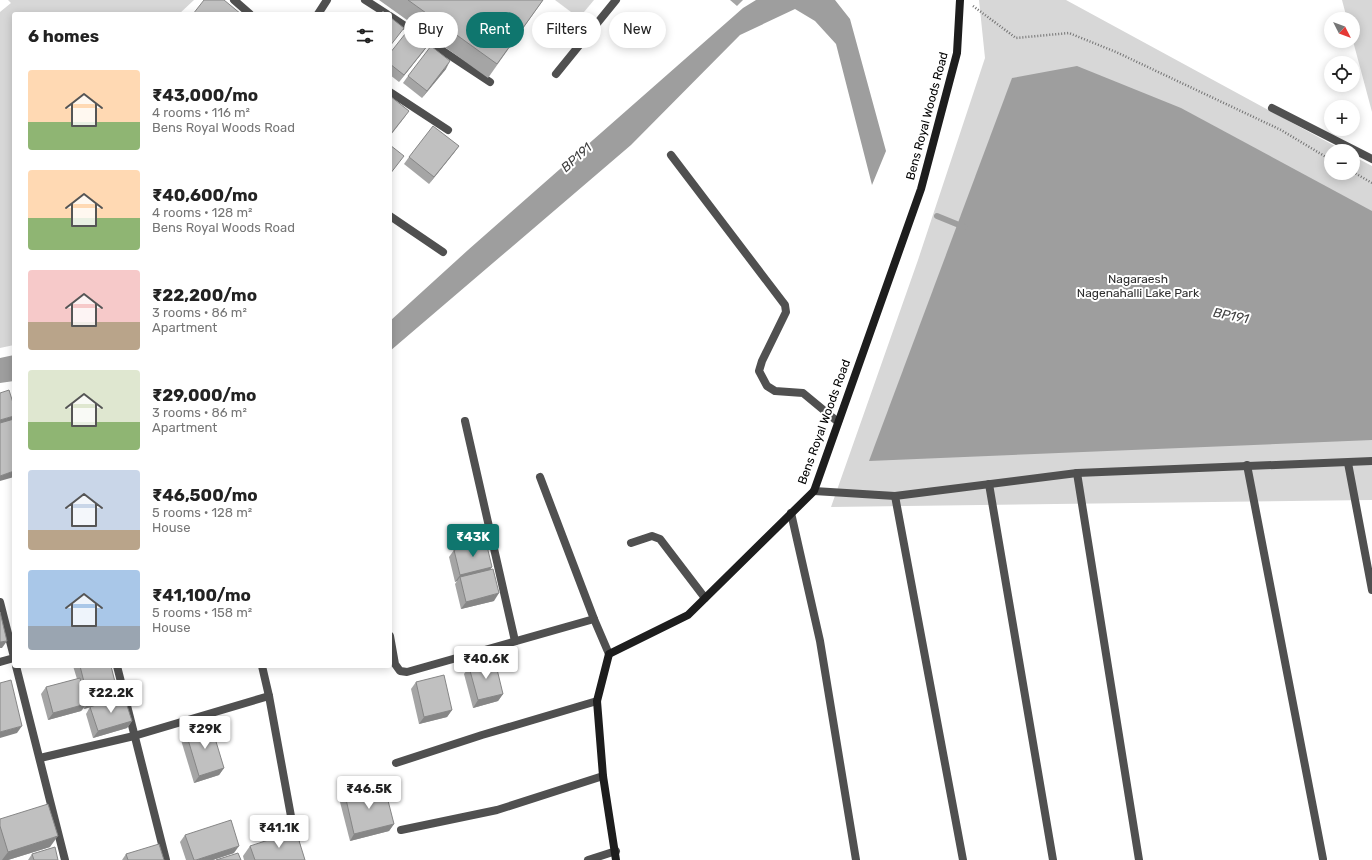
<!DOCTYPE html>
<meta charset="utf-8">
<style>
:root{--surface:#fff;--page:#f6f6f6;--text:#222;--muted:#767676;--accent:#0f766e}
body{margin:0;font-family:Rubik,sans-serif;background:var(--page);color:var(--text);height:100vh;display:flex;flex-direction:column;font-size:15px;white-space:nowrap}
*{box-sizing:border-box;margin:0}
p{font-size:13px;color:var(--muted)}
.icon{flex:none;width:22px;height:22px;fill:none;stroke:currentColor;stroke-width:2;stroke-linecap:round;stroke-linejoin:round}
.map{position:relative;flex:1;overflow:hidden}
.details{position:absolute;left:12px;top:12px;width:380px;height:656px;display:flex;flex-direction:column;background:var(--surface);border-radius:4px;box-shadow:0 2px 10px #0003}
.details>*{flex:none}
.guide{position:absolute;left:404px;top:12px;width:380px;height:36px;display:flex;gap:8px}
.needle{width:26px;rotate:132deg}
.buttons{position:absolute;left:1324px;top:12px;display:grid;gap:8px}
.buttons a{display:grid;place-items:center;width:36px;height:36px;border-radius:50%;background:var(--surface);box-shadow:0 2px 10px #0003;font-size:20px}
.price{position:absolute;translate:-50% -34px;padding:0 9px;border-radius:4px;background:#fff;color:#222;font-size:13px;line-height:26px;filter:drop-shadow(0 1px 2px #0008)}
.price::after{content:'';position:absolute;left:50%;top:24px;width:12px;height:9px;margin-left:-6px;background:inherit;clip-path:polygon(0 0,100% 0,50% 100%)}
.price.selected{background:var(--accent);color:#fff}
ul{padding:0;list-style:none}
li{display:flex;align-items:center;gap:12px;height:100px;padding:0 16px}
li span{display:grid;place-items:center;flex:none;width:112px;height:80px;border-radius:4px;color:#555}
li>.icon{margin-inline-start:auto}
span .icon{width:48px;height:48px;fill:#fffc;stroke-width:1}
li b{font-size:17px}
h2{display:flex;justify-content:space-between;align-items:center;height:48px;padding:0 16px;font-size:17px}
.chip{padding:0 14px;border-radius:18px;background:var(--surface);box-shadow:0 2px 10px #0003;font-size:14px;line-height:36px}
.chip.selected{background:var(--accent);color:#fff}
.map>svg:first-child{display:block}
.green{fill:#d7d7d7}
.water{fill:#9e9e9e}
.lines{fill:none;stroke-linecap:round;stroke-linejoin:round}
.stream{stroke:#9e9e9e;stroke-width:6}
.path{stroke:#727272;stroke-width:2.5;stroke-dasharray:1 2;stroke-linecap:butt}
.lane{stroke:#505050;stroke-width:8}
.street{stroke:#505050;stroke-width:8}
.secondary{stroke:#1d1d1d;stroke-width:8}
.wall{fill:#a5a5a5}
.shaded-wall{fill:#868686}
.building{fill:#c0c0c0;stroke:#868686}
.labels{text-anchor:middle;stroke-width:4;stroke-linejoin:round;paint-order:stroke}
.street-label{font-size:12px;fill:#000;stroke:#fff}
.park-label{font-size:12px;fill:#2e2e2e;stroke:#fff}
.water-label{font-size:13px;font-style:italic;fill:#3f3f3f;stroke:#fff}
</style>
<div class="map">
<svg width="1372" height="860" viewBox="0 0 1372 860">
<rect width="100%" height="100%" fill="#fff"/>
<g class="green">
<polygon points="8,0 194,0 179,14 14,14 14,345 0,348 0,12 11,3"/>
<polygon points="555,0 594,0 579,18"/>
<polygon points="979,0 1066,0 1344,151 1331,151 1331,173 1353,173 1353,156 1372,166 1372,500 831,507 918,260 985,58"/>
<polygon points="1342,0 1372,0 1372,112 1353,41 1353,19 1347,19"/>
</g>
<g class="water">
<polygon points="756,0 835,0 850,19 886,151 872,185 836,44 815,21 795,9 740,35 631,145 390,351 390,321 468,250 743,8"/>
<polygon points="1077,66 1181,108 1372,211 1372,440 869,461 1012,78"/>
<polygon points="14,355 14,381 0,383 0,358"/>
</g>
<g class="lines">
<polyline class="stream" points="937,216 964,227"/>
<g class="path">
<polyline points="973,6 1016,38 1069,33 1116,52 1281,130 1331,160"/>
<polyline points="1353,172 1372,183"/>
</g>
<polyline class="lane" points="671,155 785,305 786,312 762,361 759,371 767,386 775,391 803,393 838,422"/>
<g class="street">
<polyline points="234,0 250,14"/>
<polyline points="365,0 387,14"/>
<polyline points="318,14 327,0"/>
<polyline points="390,16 490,82"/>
<polyline points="556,74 616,0"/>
<polyline points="390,92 448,130"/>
<polyline points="1272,108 1372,159"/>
<polyline points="390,216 443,252"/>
<polyline points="465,421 515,641"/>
<polyline points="1348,463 1372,590"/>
<polyline points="1247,465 1323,859"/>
<polyline points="1077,473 1372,461"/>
<polyline points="540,477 594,619"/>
<polyline points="989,484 1053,860"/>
<polyline points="814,491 895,496 1077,473 1139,860"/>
<polyline points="895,496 963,860"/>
<polyline points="791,513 820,641 856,860"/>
<polyline points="631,543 652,536 660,539 705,598"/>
<polyline points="0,602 14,657"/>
<polyline points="390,636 395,664 400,671 407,672 594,619 609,654"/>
<polyline points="0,662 14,658"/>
<polyline points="16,666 65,860"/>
<polyline points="117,666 166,860"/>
<polyline points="262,666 269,696 299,860"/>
<polyline points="40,758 134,736 269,696"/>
<polyline points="396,763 482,735 597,701"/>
<polyline points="401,830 497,810 603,776"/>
<polyline points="588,860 616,851"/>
</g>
<polyline class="secondary" points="616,860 603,776 597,701 609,654 688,615 814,491 921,189 957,53 960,0"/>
</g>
<g class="wall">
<polygon points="379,0 543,0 488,78"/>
<polygon points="730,0 743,0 737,6"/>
<polygon points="428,45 399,82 390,75 390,53"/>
<polygon points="446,69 422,98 403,83 408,76"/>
<polygon points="459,146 429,184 404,164 409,157"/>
<polygon points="454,550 492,567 490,570 494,601 461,609 455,584 457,581 455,582 449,557"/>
<polygon points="73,666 111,666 118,694 114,699 132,721 127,728 93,738 86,714 90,707 84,709 84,708 81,711 48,720 41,694 46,687 77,679"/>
<polygon points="469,667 503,694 498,701 473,708 464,674"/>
<polygon points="416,682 452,710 447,717 419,724 411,689"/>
<polygon points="186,733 224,768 219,775 194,783 181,740"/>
<polygon points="345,795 394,824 389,831 350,841 340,802"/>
<polygon points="0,819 50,847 8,860 0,860"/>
<polygon points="185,835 234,853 213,860 186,860 180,842"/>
<polygon points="250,846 305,860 244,860 243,856"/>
<polygon points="32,854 58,860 28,860"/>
<polygon points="126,854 164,860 122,860"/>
</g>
<g class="shaded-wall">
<polygon points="428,45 423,52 399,82 404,75"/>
<polygon points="450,61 446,69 422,98 427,91"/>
<polygon points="409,111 404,118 390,136 390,135"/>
<polygon points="459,146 454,153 429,184 434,177"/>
<polygon points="14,416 14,419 0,426 0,420"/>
<polygon points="14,471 14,477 0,481 0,476"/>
<polygon points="492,567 487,574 460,577 457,581 455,582 460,575"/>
<polygon points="499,593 494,601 461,609 466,602"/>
<polygon points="7,641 2,648 0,648 0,642"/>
<polygon points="118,694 113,701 84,709 89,702"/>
<polygon points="503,694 498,701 473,708 478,700"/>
<polygon points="86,704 81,711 48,720 53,713"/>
<polygon points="452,710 447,717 419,724 424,717"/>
<polygon points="132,721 127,728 93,738 98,731"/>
<polygon points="22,726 17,733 0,738 0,732"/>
<polygon points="224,768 219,775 194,783 199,776"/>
<polygon points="394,824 389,831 350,841 354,834"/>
<polygon points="58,836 50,847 8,860 2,860 8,852"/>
<polygon points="239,846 234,853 213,860 196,860"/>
</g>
<g class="building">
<polygon points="204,0 224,0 241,14 193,14"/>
<polygon points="408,0 543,0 497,64"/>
<polygon points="383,11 386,14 381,14"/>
<polygon points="390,17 404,28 390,46"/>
<polygon points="409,29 428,45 404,75 390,64 390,53"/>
<polygon points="431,46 450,61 427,91 408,76"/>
<polygon points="390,96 409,111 390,135"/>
<polygon points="433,126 459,146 434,177 409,157"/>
<polygon points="390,145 404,156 390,174"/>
<polygon points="9,390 14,406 14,416 0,420 0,393"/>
<polygon points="14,419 14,471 0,476 0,423"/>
<polygon points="486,542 492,567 460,575 454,550"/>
<polygon points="493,569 499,593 466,602 460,577"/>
<polygon points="0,612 7,641 0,642"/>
<polygon points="495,661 503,694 478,700 469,667"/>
<polygon points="80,666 111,666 118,694 89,702"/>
<polygon points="444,675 452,710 424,717 416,682"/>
<polygon points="80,678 86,704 53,713 46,687"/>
<polygon points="11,680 22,726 0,732 0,683"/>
<polygon points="124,696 132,721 98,731 90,707"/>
<polygon points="211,725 224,768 199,776 186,733"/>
<polygon points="384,785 394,824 354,834 345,795"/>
<polygon points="48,804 58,836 8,852 0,826 0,819"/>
<polygon points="231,820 239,846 196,860 194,860 185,835"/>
<polygon points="296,831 305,860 255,860 250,846"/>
<polygon points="159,844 164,860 128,860 126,854"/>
<polygon points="55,847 58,860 34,860 32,854"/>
<polygon points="238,853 241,860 216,860"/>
</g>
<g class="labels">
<g class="street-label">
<text transform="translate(927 116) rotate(-75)" y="4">Bens Royal Woods Road</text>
<text transform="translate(824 422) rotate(-70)" y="4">Bens Royal Woods Road</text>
</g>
<g class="park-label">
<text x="1138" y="283">Nagaraesh<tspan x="1138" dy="14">Nagenahalli Lake Park</tspan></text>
</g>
<g class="water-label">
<text transform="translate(576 157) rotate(-42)" y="5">BP191</text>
<text transform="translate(1231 315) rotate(11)" y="5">BP191</text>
</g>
</g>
</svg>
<div class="buttons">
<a><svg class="needle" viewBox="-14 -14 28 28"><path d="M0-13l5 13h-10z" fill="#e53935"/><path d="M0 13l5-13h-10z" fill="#767676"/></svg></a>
<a><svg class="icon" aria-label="locate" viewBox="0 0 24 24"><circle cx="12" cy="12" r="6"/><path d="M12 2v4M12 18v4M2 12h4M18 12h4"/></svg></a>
<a>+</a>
<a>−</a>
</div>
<b class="price selected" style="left:473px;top:558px">₹43K</b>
<b class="price" style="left:486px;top:680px">₹40.6K</b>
<b class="price" style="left:111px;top:714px">₹22.2K</b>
<b class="price" style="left:205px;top:750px">₹29K</b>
<b class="price" style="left:369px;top:810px">₹46.5K</b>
<b class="price" style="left:279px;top:849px">₹41.1K</b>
<div class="guide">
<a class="chip">Buy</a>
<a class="chip selected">Rent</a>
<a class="chip">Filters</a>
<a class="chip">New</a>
</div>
<section class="details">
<h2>6 homes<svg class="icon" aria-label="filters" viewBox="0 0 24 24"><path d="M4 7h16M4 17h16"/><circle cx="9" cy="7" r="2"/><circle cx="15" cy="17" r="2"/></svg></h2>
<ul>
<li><span style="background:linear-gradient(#ffd9b3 65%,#8fb573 0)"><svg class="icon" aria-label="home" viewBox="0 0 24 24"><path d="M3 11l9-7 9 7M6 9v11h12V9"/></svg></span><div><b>₹43,000/mo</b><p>4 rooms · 116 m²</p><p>Bens Royal Woods Road</p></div></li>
<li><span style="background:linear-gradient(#ffd9b3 60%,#8fb573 0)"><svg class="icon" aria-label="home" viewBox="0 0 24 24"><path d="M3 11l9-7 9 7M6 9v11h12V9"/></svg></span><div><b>₹40,600/mo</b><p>4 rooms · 128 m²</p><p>Bens Royal Woods Road</p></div></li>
<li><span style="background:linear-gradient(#f6c9c9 65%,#b9a48a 0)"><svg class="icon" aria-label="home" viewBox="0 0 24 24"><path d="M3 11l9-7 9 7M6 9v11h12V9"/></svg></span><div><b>₹22,200/mo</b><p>3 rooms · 86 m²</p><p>Apartment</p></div></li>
<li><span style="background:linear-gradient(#dfe7d0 65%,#8fb573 0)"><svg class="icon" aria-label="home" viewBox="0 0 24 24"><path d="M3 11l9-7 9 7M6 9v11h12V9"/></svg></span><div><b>₹29,000/mo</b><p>3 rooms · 86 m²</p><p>Apartment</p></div></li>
<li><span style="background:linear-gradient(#c9d6e8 75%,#b9a48a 0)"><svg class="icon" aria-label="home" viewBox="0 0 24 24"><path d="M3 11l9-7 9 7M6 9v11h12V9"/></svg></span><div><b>₹46,500/mo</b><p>5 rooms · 128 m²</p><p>House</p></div></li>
<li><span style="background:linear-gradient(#a9c7e8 70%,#9aa5b1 0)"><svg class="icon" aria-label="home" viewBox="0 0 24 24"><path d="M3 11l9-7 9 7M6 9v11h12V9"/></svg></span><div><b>₹41,100/mo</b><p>5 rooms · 158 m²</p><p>House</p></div></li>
</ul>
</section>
</div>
